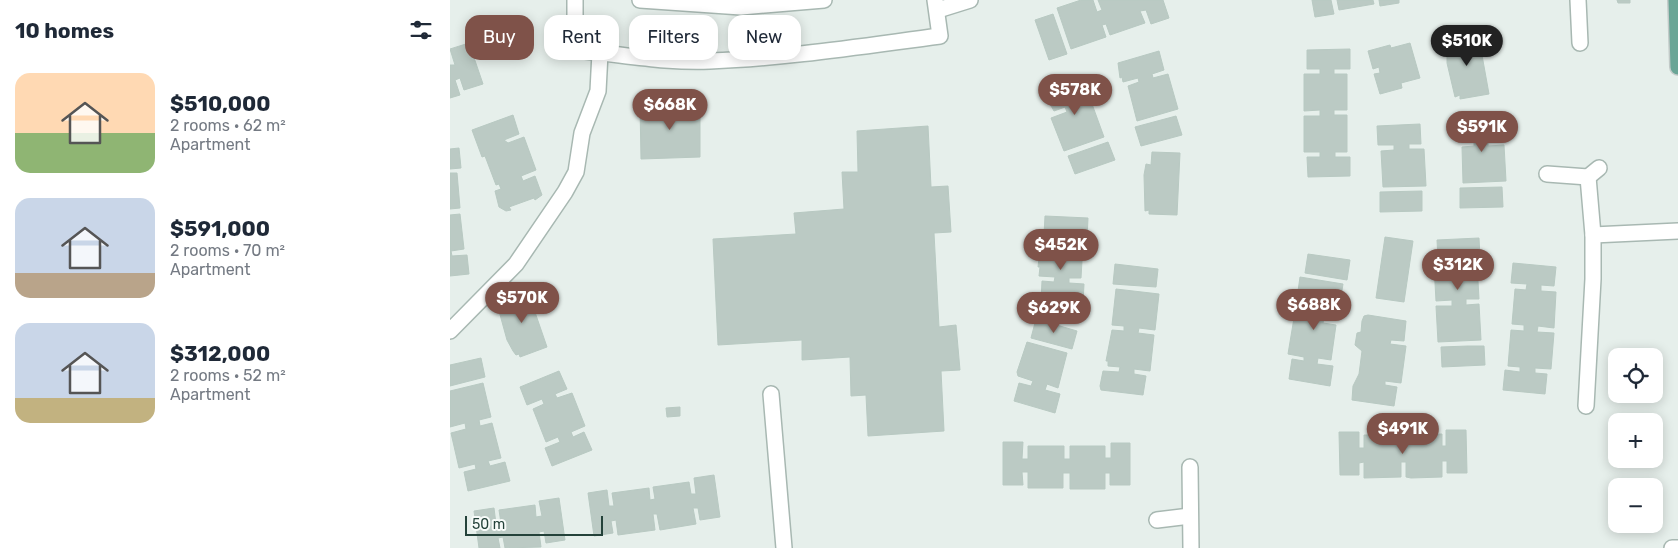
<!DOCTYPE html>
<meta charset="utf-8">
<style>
:root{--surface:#fff;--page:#f2f2f3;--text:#1f2937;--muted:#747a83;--accent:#7f5249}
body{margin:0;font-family:Rubik,sans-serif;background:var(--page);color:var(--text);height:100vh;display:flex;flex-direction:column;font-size:19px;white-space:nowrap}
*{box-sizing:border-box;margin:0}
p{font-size:16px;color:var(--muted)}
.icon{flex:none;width:28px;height:28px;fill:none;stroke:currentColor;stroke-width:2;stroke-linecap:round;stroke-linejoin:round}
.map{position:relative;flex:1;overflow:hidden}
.details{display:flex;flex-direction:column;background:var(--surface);width:450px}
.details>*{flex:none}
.guide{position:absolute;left:15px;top:15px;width:475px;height:45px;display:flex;gap:10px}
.fabs{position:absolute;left:1158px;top:348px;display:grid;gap:10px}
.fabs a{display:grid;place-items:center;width:55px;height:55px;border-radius:10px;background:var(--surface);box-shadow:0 2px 12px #0003;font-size:25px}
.scale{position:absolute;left:15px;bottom:12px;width:138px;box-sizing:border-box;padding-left:5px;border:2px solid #24423a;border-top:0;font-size:14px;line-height:18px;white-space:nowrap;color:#24423a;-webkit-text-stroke:4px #f7fbf9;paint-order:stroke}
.price{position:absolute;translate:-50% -42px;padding:0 11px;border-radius:18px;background:var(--accent);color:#fff;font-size:16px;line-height:32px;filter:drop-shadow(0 1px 2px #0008)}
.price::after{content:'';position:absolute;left:50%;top:30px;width:15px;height:11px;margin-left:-8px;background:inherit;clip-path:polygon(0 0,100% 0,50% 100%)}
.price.active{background:#222;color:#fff}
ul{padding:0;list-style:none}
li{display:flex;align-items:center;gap:15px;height:125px;padding:0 15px}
li span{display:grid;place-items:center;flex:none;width:140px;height:100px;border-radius:15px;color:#555}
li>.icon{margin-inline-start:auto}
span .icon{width:60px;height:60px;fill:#fffc;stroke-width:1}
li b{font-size:21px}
h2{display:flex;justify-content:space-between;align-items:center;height:60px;padding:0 15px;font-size:21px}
.pill{padding:0 18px;border-radius:15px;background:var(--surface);box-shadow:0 2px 12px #0003;font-size:18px;line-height:45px}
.pill.active{background:var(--accent);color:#fff}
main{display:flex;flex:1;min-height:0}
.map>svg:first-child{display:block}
.building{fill:#bbcac4;stroke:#b8c9c2}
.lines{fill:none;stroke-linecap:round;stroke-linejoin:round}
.minor-casing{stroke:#a8b8b2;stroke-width:18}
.major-casing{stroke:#c2cac8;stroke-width:18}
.minor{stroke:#fff;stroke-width:15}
.major{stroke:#6aa596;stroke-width:15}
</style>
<main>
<section class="details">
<h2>10 homes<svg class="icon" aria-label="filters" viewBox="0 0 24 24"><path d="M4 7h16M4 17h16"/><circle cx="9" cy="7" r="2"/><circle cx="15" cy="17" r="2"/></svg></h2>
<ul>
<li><span style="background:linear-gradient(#ffd9b3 60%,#8fb573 0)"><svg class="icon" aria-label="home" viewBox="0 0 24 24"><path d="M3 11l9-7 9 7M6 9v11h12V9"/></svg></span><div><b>$510,000</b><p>2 rooms · 62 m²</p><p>Apartment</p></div></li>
<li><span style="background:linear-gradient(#c9d6e8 75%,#b9a48a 0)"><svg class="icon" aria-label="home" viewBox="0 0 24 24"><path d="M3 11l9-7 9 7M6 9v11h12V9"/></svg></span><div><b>$591,000</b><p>2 rooms · 70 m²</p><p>Apartment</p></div></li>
<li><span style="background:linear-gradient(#c9d6e8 75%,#c2b280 0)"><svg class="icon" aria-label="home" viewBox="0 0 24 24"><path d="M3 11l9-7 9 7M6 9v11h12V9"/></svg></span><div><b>$312,000</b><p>2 rooms · 52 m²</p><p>Apartment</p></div></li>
</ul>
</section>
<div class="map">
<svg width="1228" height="548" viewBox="0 0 1228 548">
<rect width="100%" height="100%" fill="#e6efeb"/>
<g class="building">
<polygon points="631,0 643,0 647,12 652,10 648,0 713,0 719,18 701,24 696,10 690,11 695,23 660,35 656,24 652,25 656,37 621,49 607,8"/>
<polygon points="862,0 881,0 884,14 865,17"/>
<polygon points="887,0 923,0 924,4 889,10"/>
<polygon points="929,0 949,0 949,3 930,6"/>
<polygon points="1167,0 1180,0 1180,3 1168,3"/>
<polygon points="603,14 617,54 599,60 585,20"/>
<polygon points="1028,33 1039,94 1010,99 1010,95 1005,97 997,63 997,50 1002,50 1000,37"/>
<polygon points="19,43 33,84 14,90 10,78 5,80 10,95 0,98 0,65 5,65 0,49"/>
<polygon points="960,43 970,78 951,83 952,88 930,94 924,74 930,73 929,67 923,69 918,51 940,45 941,48"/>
<polygon points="900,49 900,69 884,69 884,74 897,74 897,110 884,110 884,115 897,115 897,152 885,152 885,157 900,157 900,176 858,177 857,157 870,157 870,152 854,152 854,116 870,116 870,110 854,111 854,74 870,74 870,69 857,69 857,50"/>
<polygon points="709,51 714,70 702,74 703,78 718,74 728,109 687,121 678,86 689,82 688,78 673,82 672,77 670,78 668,63"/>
<polygon points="637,79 644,97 628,103 630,107 642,104 654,137 614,151 601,118 617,112 615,107 604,111 597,99 599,98 597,93"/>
<polygon points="225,101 238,102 237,107 250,107 250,157 191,159 190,105"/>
<polygon points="63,115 69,134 54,140 58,143 74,137 86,170 71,176 73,181 85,176 92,195 85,200 84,198 59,207 61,210 56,211 49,207 45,191 51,189 49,184 46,185 35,156 32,157 22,130"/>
<polygon points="726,116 732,135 691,146 685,127"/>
<polygon points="1049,121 1049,140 1038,140 1038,146 1054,145 1056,181 1013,183 1012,147 1024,146 1024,141 1008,142 1008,122"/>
<polygon points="970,124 971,144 959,144 959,149 974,149 976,186 933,187 931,151 944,150 944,145 928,145 927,126"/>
<polygon points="478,126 481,187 498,186 501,232 484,233 489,327 506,325 510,370 491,371 494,431 418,436 416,395 401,396 400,357 352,360 352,340 268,345 263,239 346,234 344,213 394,209 392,172 408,172 407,131"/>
<polygon points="658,142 665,160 625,174 618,156"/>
<polygon points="9,148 11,168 0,169 0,149"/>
<polygon points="702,152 730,153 727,215 699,214 699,210 695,211 694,175 696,164 701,165"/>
<polygon points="0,173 7,173 10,208 0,209"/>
<polygon points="1052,187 1053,207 1010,208 1010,188"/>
<polygon points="972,191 972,211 930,212 930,192"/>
<polygon points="10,214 14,249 1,251 2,256 17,255 19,274 0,276 0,215"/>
<polygon points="595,216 638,218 637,238 594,235"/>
<polygon points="935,237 963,241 954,302 926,298"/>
<polygon points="1029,238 1030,257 1015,258 1015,264 1027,263 1029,299 1016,299 1016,305 1029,304 1031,340 988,342 986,306 1002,306 1002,300 986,301 984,265 1000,264 1000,258 988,259 987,240"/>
<polygon points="591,240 633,243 631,278 619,278 619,283 634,284 633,303 591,301 592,281 604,282 605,277 589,276 590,267 588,267"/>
<polygon points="858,254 900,260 897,280 855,273"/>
<polygon points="1063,263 1106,267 1104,286 1091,285 1091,291 1106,292 1104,328 1088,326 1087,332 1104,333 1101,369 1085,368 1085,373 1097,374 1095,394 1053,390 1055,370 1070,372 1070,367 1058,366 1061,330 1074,331 1074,325 1062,324 1065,289 1076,290 1077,284 1061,283"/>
<polygon points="665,264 708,269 706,287 663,284"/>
<polygon points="850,277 893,284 887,320 874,317 873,323 886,325 881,360 868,358 867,364 883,366 880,386 839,379 842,359 854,361 854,357 838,354 844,318 860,321 861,315 845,312"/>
<polygon points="77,289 97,347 70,357 69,354 66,355 63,351 57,340 49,311 54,310 50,298"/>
<polygon points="666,289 709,294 705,330 689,328 688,333 704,335 700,371 684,369 684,374 696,376 693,395 651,390 650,386 653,371 669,372 670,367 658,366 658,361 656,361 662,330 674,331 674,326 662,325"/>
<polygon points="918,315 956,321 954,341 941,340 940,344 956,346 951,383 935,381 935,385 947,387 944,406 902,400 903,386 909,374 912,351 905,345 907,333 911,332 912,321 914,316"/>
<polygon points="586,319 627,331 622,349 581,338"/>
<polygon points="577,342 617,353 608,388 597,384 595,390 610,394 605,413 564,401 569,383 581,386 583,381 568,376 567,372"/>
<polygon points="1018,346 1034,346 1035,365 992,367 991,347"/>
<polygon points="31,358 35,377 0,386 0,365"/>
<polygon points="109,371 117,389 105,394 107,398 122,393 135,426 121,432 123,437 134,432 142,450 102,466 95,448 110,442 108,437 96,442 83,409 94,404 92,399 77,405 70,387"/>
<polygon points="33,383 41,417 29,420 30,426 42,423 51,458 38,461 40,466 55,462 60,481 18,491 14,472 26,469 25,464 9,468 1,433 16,429 15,423 0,427 0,391"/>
<polygon points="230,407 230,416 217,417 216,408"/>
<polygon points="996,430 1016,430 1017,473 997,473 997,461 992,461 992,477 961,478 956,477 956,462 951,462 951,477 914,478 914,462 909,463 909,475 890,475 889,432 909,432 909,448 914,448 914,435 950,435 950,447 955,447 955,435 992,434 992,446 996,446"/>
<polygon points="553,442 573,442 572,459 578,459 578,446 614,446 614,459 620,459 620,446 655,446 655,458 661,458 661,443 680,443 680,485 660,485 660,473 655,473 655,489 620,489 620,473 613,473 613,488 578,488 578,472 572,472 573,485 553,485"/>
<polygon points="264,475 270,517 250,520 248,508 243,508 246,524 210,530 207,514 203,514 205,530 168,535 166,520 161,521 163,533 144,536 138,493 157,490 159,506 164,506 162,493 199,488 200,500 205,499 203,487 239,482 241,494 246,494 244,478"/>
<polygon points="109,498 115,540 96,543 94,531 89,532 91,547 55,548 53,537 48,538 50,548 29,548 24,511 44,508 46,524 51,523 49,510 85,505 86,517 92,516 89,501"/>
</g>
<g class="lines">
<g class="minor-casing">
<g id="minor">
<path d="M125 0V35L135 51C176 55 219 63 260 61 337 58 413 46 490 36L485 0"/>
<polyline points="190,0 291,7 374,0"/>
<polyline points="1128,0 1130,43"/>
<polyline points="488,10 520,0"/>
<polyline points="1097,174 1138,177 1149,168"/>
<polyline points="1143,235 1228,231"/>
<polyline points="0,331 66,264 115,192 126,172 132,133 148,91 150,53"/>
<polyline points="321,394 334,548"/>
<polyline points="1136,406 1143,279 1143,235 1138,177"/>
<polyline points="740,467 741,548"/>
<polyline points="707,520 740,516"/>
<polyline points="1222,548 1228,548"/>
</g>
</g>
<g class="major-casing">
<polyline id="major" points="1226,0 1228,67"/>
</g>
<use href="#minor" class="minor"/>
<use href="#major" class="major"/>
</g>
</svg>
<div class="fabs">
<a><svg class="icon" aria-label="locate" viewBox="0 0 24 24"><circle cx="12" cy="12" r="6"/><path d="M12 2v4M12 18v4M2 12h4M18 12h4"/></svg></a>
<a>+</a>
<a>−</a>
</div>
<div class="scale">50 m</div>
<b class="price active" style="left:1017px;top:67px">$510K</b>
<b class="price" style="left:625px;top:116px">$578K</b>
<b class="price" style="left:220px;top:131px">$668K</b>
<b class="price" style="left:1032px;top:153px">$591K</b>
<b class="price" style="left:611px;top:271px">$452K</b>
<b class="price" style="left:1008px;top:291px">$312K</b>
<b class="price" style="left:72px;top:324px">$570K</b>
<b class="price" style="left:864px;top:331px">$688K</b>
<b class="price" style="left:604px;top:334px">$629K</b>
<b class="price" style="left:953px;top:455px">$491K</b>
<div class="guide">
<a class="pill active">Buy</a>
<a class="pill">Rent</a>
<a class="pill">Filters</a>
<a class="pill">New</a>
</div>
</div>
</main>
